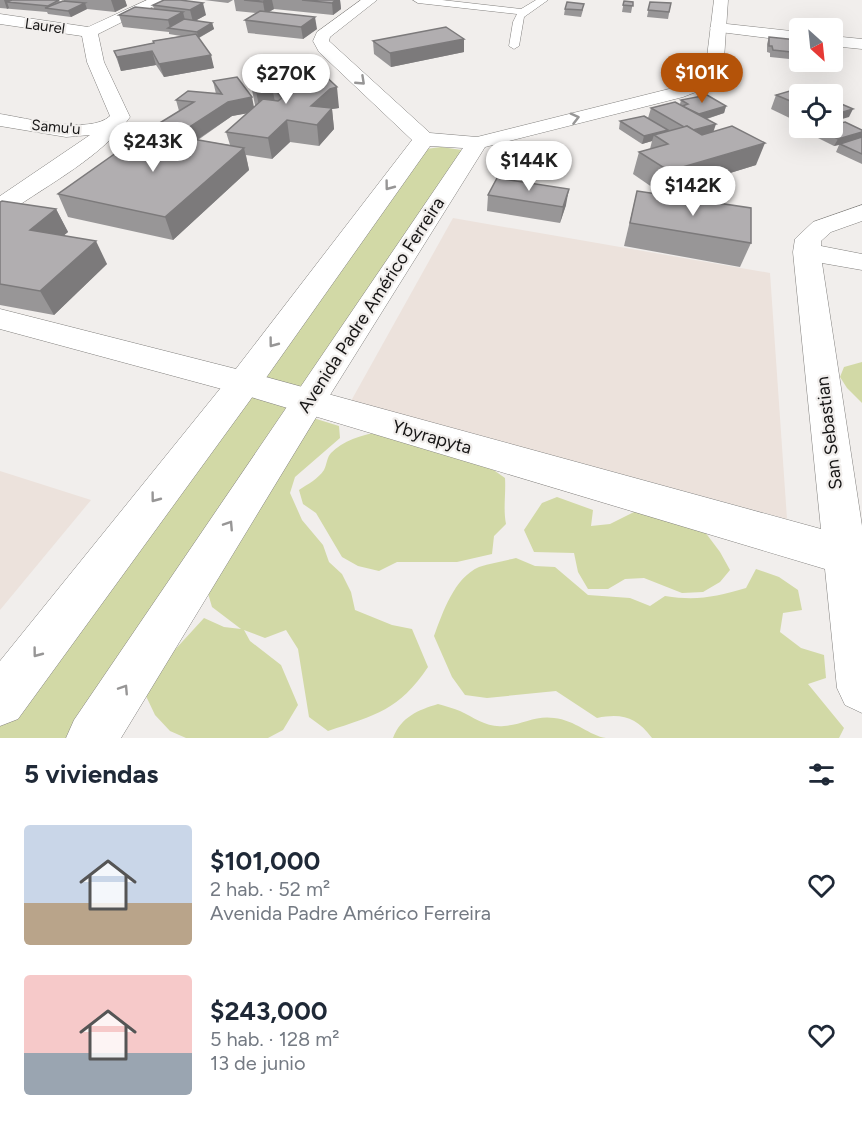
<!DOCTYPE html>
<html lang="es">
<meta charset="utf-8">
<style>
:root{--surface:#fff;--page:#f2f2f3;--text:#1f2937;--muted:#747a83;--accent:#b45309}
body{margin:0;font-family:Figtree,sans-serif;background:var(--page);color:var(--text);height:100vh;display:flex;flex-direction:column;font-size:22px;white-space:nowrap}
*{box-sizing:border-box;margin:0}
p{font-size:20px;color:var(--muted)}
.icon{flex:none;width:33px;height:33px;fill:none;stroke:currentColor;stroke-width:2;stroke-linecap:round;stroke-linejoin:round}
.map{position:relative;height:738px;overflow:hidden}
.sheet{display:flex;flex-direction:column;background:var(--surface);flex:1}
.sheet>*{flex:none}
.needle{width:39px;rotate:153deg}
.tools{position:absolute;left:789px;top:18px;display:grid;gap:12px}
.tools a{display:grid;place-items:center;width:54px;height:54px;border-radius:6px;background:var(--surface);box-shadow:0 6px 24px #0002;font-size:30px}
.price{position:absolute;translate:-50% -51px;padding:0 14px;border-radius:21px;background:#fff;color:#222;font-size:20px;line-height:39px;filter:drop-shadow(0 2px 3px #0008)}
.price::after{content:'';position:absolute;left:50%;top:36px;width:18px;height:14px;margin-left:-9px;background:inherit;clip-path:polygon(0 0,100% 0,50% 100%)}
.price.current{background:var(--accent);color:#fff}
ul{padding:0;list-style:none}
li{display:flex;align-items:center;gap:18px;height:150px;padding:0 24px}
li span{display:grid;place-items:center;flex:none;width:168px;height:120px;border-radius:6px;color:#555}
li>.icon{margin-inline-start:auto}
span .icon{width:72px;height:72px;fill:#fffc;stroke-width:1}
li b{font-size:26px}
h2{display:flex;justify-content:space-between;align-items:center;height:72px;padding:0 24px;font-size:26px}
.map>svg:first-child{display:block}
.built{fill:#ece2dc}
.green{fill:#d2d9a6}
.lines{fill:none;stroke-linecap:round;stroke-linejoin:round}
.service-casing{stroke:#82807e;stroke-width:1}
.minor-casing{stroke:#82807e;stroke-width:1}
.tertiary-casing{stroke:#82807e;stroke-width:1}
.service{fill:#fff;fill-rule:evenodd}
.minor{fill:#fff;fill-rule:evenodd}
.tertiary{fill:#fff;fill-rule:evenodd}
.wall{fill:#989697;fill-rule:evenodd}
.shaded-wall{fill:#7c7a7b}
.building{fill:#b1aeb0;stroke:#7c7a7b;stroke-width:1.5}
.oneway{stroke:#979696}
.labels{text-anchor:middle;stroke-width:4.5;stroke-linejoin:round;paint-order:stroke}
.far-street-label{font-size:15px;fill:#171616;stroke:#f1eeec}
.street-label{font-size:18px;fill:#171616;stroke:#f1eeec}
</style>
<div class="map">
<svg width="862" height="738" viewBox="0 0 862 738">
<rect width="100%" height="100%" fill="#f1eeec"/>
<g class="built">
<polygon points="453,218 770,273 787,519 351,401"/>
<polygon points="0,471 91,500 0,610"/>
</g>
<g class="green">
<polygon points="441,147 462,150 301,389 268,384 265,374 426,149"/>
<polygon points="862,362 862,403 847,388 840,377 844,367"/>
<path d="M256 393 310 417 339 426 340 438 295 477 290 493 302 520 323 545 329 562 342 574 351 592 355 610 392 625 412 629 428 667C399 710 376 715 328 731L309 717 298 649 286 630 265 638 244 630 250 641 281 665 298 705 283 730 268 738H186L170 731 155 715 146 696 171 654 204 618 224 627 241 629 212 607 207 590 102 738H0V726L236 403Z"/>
<path d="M434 425 449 427C464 447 484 464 505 478 506 494 503 508 506 524L494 536 492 554 457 562H397L379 571 358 566 342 557 316 513 303 504 299 490C308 484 318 479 324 470 327 464 327 457 331 453 355 429 403 429 434 425Z"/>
<polygon points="557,497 593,510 591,526 610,524 638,510 696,520 720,552 730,570 720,582 703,592 682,593 644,578 625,579 608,589 588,589 578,572 574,553 534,552 524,530 542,503"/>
<path d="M516 558 535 566 555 567 588 595 630 598 650 606 665 596C697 601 715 597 746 588L756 569 779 577 798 590 802 610 783 613 780 632 801 648 824 655 826 678 808 684 844 728 839 738H652C636 717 622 713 597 718L556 691 487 698 465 695 452 677 434 636C443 612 454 578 479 567 491 563 504 561 516 558Z"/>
<path d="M438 704C445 706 453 708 460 711 475 718 487 728 504 726 521 725 536 715 554 718 575 720 590 736 606 738H393C401 717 418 710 438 704Z"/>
</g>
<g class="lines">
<g class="service-casing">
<polygon id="service" points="413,0 442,0 521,9 536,0 548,0 524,17 519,46 514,49 509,46 513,22 517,14 418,3"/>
</g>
<g class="minor-casing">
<g id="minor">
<path d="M147 0H166L98 34 104 62 130 117C103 156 49 184 9 212L0 214V196L90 135 66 137 0 126V114C26 118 90 135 110 116L87 62 82 36 0 24V14L88 27Z"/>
<polygon points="718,23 800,32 800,42 712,31 710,28 712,25"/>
<polygon points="832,36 862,39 862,49 832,46"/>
<polygon points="862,205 862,221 831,232 821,241 821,246 862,254 862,270 822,263 862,526 862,713 845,705 837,688 825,569 244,395 0,329 0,309 244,371 821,529 793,252 795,239 813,222"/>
</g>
</g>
<g class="tertiary-casing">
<polygon id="tertiary" points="361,0 377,0 330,37 329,41 430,133 477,137 669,89 702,77 705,73 714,0 728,0 723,74 714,85 683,97 485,147 320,411 121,738 66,738 74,720 463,148 430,146 256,392 18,719 0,726 0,661 232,374 412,140 319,52 313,41 317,32"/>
</g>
<use href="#service" class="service"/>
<use href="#minor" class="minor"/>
<use href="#tertiary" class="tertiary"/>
</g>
<g class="wall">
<polygon points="0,0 59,0 60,2 64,1 64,0 125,0 127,6 115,12 87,9 71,17 48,14 47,12 0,8"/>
<polygon points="164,0 206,15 195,21 212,23 214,29 199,38 214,68 164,77 156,65 121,71 114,51 153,43 153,41 181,36 169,34 169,32 123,27 119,15 154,9 153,5"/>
<polygon points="204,0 233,0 228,3"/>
<polygon points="234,0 340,0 341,9 333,15 274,9 269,12 317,29 303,39 248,33 245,20 257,13 236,11"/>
<polygon points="624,1 633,2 631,13 622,12"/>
<polygon points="650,2 671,3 668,19 647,17"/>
<polygon points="565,9 583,10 581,17 564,15"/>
<polygon points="769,37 800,49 799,60 770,57 770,53 767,52 767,44"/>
<polygon points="373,41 464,52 391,67 374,54"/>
<path d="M320 71 339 108 332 109 334 129 319 146 290 142 272 159 246 155 249 170 173 240 68 217 58 194 161 133 158 124 179 111 176 100 216 94 213 81 254 107 256 106 255 105 251 85ZM247 113 226 132 230 145 198 140 232 116Z"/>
<polygon points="800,94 800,123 771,109 776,95"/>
<polygon points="681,100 726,106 724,113 707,119 713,131 756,165 662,194 633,174 639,152 650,149 652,141 642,144 619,129 620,121 648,118 651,108 680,104"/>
<polygon points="818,129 862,130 862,164 836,152 839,145 834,146 814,136"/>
<polygon points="495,156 528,162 527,170 522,174 494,164"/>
<polygon points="637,191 751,243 740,267 624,246"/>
<polygon points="488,195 566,205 560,223 487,211"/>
<polygon points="0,202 56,209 68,232 64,235 107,264 54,315 0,305"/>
</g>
<g class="shaded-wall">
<polygon points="4,0 28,0 7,2 9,8 7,9"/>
<polygon points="111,0 125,0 127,6 115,12"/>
<polygon points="267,0 272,0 274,9 265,14 263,2"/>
<polygon points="336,0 340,0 341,9 333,15 332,3"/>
<polygon points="85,3 87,9 71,17 68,11"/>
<polygon points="203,3 206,15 193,22 190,10"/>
<polygon points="183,12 186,24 170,28 168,20"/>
<polygon points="315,17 317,29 303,39 301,27"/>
<polygon points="212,23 214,29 198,38 197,32"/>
<polygon points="464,39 464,52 391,67 390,53"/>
<polygon points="152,51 156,65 121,71 117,57"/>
<polygon points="211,55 214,68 164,77 159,64"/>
<polygon points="272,87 276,107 260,111 256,91"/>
<polygon points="337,87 339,108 332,109 334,129 319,146 317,125 311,106 330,89"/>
<polygon points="252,97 255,112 232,116 189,145 185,130 228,102"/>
<polygon points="726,106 724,113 696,122 699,114"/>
<polygon points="853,109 849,117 832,122 833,115"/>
<polygon points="287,120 290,142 272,159 268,138"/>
<polygon points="716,124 711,139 690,131"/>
<polygon points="668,130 666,138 654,135 652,141 642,144 644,136"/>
<polygon points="862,132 862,137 861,139 834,146 838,139"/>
<polygon points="765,143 756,165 662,194 669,171"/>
<polygon points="244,148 249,170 173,240 165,217"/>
<polygon points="528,162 527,170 522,174 523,166"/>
<polygon points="569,189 566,205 560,223 563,207"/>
<polygon points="56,209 68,232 43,253 30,230"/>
<polygon points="96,241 107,264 54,315 40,291"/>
</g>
<g class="building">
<polygon points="12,0 59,0 48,6 7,2"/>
<polygon points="164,0 180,0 203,3 190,10 153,5"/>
<polygon points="244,0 267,0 263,2"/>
<polygon points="302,0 336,0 332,3"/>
<polygon points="63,1 85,3 68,11 45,8"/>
<polygon points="624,1 633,2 633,6 623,5"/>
<polygon points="567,2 584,4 582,10 565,9"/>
<polygon points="650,2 671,3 669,12 648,10"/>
<polygon points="135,7 183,12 168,20 119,15"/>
<polygon points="260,11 315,17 301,27 245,20"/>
<polygon points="184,19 212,23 197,32 168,28"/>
<polygon points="446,27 464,39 390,53 373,41"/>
<polygon points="196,34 211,55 159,64 152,51 117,57 114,51 154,43 153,41"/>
<polygon points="769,37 797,40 798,49 800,49 800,53 773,50 772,46 769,46"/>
<polygon points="320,71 337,87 330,89 311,106 332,108 317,125 287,120 268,138 226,132 263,99 278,101 282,98 272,87 256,91 251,85"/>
<polygon points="237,77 252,97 228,102 185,130 158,124 194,102 176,100 188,91 222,94 213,81"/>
<polygon points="800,88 816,94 800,94 800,105 776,95"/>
<polygon points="707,95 726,106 699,114 682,106 688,104 681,100"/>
<polygon points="832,100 853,109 833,115"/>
<polygon points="675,102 716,124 693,130 687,126 684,127 651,108"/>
<polygon points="644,116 668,130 644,136 620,121"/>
<polygon points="845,122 862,130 862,132 838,139 818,129 822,128 832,128 832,125"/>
<polygon points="687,126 702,135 732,126 765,143 669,171 639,152 668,144 654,135"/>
<polygon points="147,131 244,148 165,217 58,194"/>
<polygon points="862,137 862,154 840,144"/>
<polygon points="501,152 528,162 523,166 495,156"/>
<polygon points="497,178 569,189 563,207 488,195"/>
<polygon points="637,191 751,208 751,243 630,223"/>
<polygon points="2,201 56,209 30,230 96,241 40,291 0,284 0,202"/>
</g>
<defs><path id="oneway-chevron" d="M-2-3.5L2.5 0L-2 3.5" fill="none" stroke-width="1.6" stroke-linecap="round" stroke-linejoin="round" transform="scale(1.5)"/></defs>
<g class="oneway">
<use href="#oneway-chevron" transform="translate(361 81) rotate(43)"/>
<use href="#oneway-chevron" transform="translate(575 118) rotate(-14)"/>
<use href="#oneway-chevron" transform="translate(389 186) rotate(127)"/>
<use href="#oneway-chevron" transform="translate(273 343) rotate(127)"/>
<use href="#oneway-chevron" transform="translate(155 498) rotate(127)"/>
<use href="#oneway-chevron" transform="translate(229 525) rotate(-57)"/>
<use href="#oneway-chevron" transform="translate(37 653) rotate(127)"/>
<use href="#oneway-chevron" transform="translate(124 689) rotate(-57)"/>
</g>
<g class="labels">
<g class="far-street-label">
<text transform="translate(45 26) rotate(8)" y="5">Laurel</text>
<text transform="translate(56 127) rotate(5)" y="5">Samu'u</text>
</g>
<g class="street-label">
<text transform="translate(371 305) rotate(-57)" y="6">Avenida Padre Américo Ferreira</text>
<text transform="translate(829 433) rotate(-97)" y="6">San Sebastian</text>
<text transform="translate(432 437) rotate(16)" y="6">Ybyrapyta</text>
</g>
</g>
</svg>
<div class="tools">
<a><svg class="needle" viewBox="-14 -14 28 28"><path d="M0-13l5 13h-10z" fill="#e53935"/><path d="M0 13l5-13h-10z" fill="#747a83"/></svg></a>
<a><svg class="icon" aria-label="locate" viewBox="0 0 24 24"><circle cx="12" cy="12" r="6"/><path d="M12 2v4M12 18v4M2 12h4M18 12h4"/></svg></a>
</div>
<b class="price current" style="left:702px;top:104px">$101K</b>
<b class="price" style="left:286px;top:105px">$270K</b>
<b class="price" style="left:153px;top:173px">$243K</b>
<b class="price" style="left:529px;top:192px">$144K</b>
<b class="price" style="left:693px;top:217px">$142K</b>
</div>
<section class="sheet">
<h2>5 viviendas<svg class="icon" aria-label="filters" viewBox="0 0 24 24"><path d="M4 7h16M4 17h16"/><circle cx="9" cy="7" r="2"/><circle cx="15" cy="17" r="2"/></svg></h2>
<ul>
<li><span style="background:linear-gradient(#c9d6e8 65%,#b9a48a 0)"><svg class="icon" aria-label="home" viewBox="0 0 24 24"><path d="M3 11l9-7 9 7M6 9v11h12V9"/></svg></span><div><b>$101,000</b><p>2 hab. · 52 m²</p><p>Avenida Padre Américo Ferreira</p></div><svg class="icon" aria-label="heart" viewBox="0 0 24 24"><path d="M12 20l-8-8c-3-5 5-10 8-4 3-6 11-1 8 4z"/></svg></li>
<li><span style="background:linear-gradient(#f6c9c9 65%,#9aa5b1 0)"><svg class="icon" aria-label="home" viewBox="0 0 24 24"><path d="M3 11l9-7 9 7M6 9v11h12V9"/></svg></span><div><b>$243,000</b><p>5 hab. · 128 m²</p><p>13 de junio</p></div><svg class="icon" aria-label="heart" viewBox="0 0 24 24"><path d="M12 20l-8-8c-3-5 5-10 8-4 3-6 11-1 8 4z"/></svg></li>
</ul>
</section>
